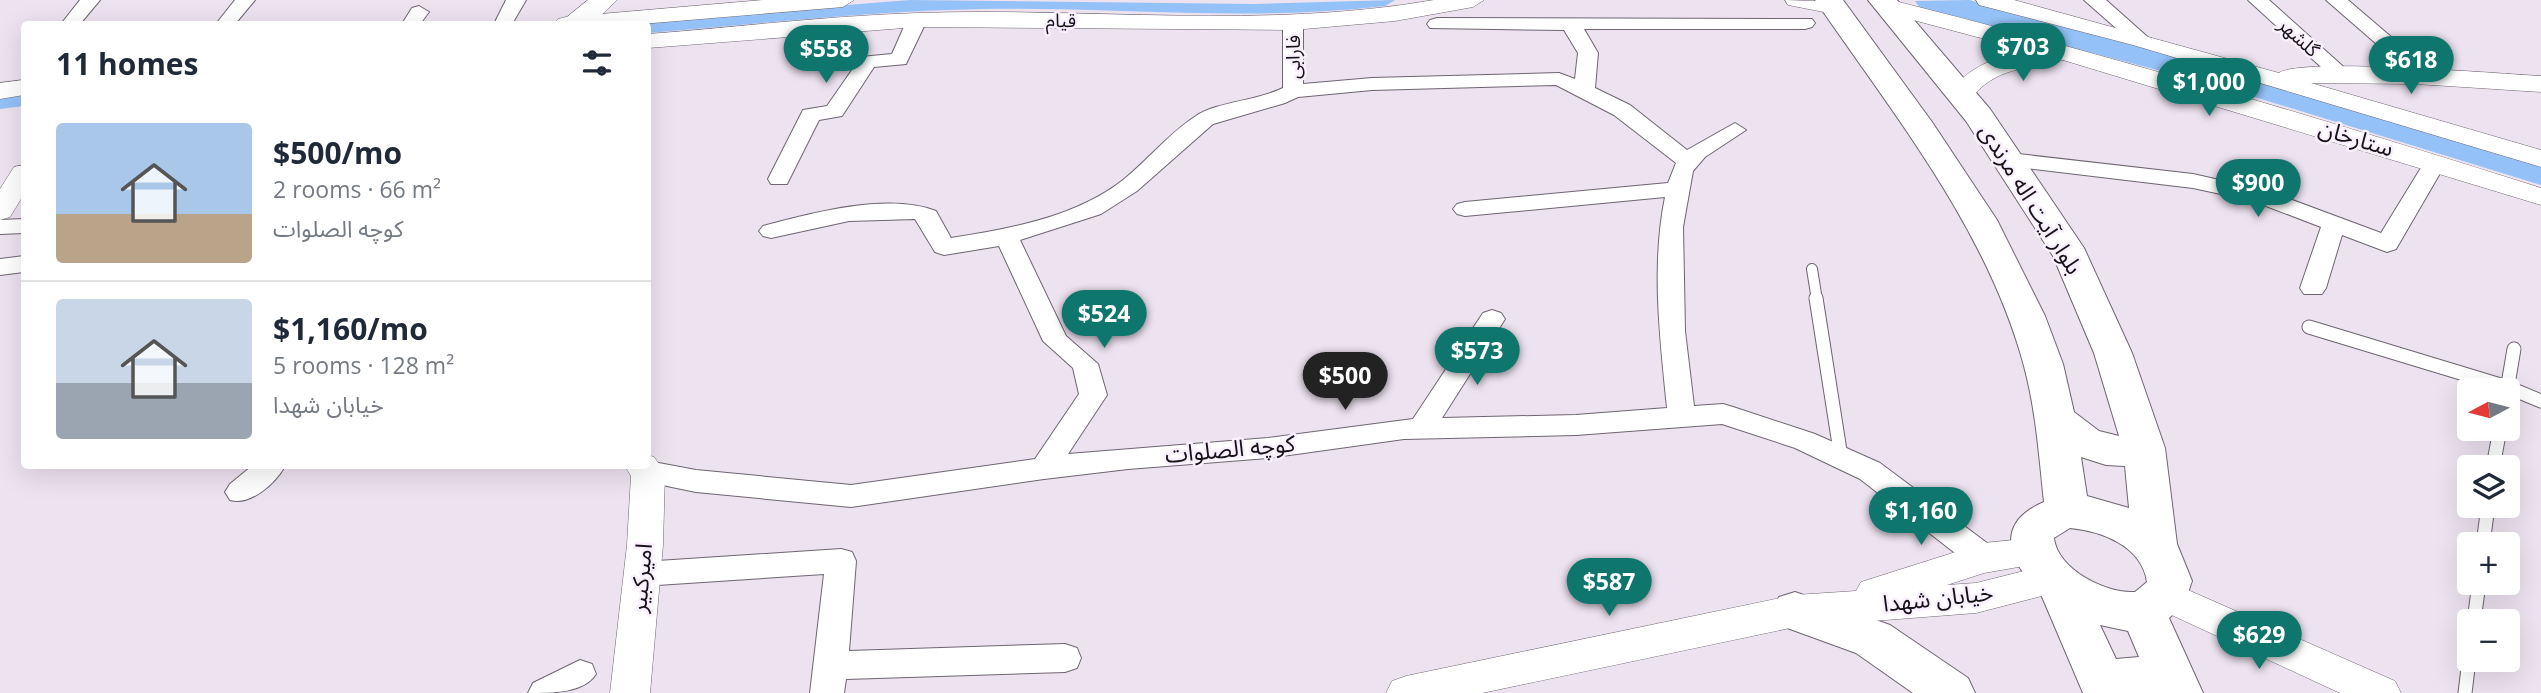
<!DOCTYPE html>
<meta charset="utf-8">
<style>
:root{--surface:#fff;--page:#f2f2f3;--text:#1f2937;--muted:#747a83;--line:#e0e1e3;--accent:#0f766e}
body{margin:0;font-family:"Open Sans","Noto Sans Arabic",sans-serif;background:var(--page);color:var(--text);height:100vh;display:flex;flex-direction:column;font-size:26px;white-space:nowrap}
*{box-sizing:border-box;margin:0}
p{font-size:23px;color:var(--muted)}
.icon{flex:none;width:38px;height:38px;fill:none;stroke:currentColor;stroke-width:2;stroke-linecap:round;stroke-linejoin:round}
.map{position:relative;flex:1;overflow:hidden}
.details{position:absolute;left:21px;top:21px;width:630px;height:448px;display:flex;flex-direction:column;background:var(--surface);border-radius:7px;box-shadow:0 7px 28px #0002}
.details>*{flex:none}
.needle{width:46px;rotate:263deg}
.fabs{position:absolute;left:2457px;top:378px;display:grid;gap:14px}
.fabs a{display:grid;place-items:center;width:63px;height:63px;border-radius:7px;background:var(--surface);box-shadow:0 7px 28px #0002;font-size:35px}
.price{position:absolute;translate:-50% -60px;padding:0 16px;border-radius:24px;background:var(--accent);color:#fff;font-size:23px;line-height:46px;filter:drop-shadow(0 2px 4px #0008)}
.price::after{content:'';position:absolute;left:50%;top:42px;width:21px;height:16px;margin-left:-10px;background:inherit;clip-path:polygon(0 0,100% 0,50% 100%)}
.price.active{background:#222;color:#fff}
ul{padding:0;list-style:none}
li{display:flex;align-items:center;gap:21px;height:175px;padding:0 35px}
li+li{border-top:2px solid var(--line)}
li span{display:grid;place-items:center;flex:none;width:196px;height:140px;border-radius:7px;color:#555}
li>.icon{margin-inline-start:auto}
span .icon{width:84px;height:84px;fill:#fffc;stroke-width:1}
li b{font-size:30px}
h2{display:flex;justify-content:space-between;align-items:center;height:84px;padding:0 35px;font-size:30px}
.map>svg:first-child{display:block}
.lines{fill:none;stroke-linecap:round;stroke-linejoin:round}
.canal{fill:#94c1f7;fill-rule:evenodd}
.river{fill:#94c1f7;fill-rule:evenodd}
.service-far1-casing{stroke:#6e6571;stroke-width:12}
.service-casing{stroke:#6e6571;stroke-width:15}
.minor-casing{stroke:#6e6571;stroke-width:2}
.tertiary-casing{stroke:#6e6571;stroke-width:1}
.secondary-casing{stroke:#6e6571;stroke-width:1}
.primary-casing{stroke:#6e6571;stroke-width:2}
.service-far1{stroke:#fff;stroke-width:10}
.service{stroke:#fff;stroke-width:13}
.minor{fill:#fff;fill-rule:evenodd}
.tertiary{fill:#fff;fill-rule:evenodd}
.secondary{fill:#fff;fill-rule:evenodd}
.primary{fill:#fff;fill-rule:evenodd}
.labels{text-anchor:middle;stroke-width:5;stroke-linejoin:round;paint-order:stroke}
.far-street-label{font-size:19px;fill:#161318;stroke:#faeffe}
.street-label{font-size:23px;fill:#161318;stroke:#faeffe}
</style>
<div class="map">
<svg width="2541" height="693" viewBox="0 0 2541 693">
<rect width="100%" height="100%" fill="#ede2f0"/>
<g class="lines">
<g class="canal">
<path d="M910 0 1253 4 1395 0 1385 6C1250 22 1117 7 982 9 870 11 759 24 648 33V24H640L648 21Z"/>
<polygon points="24,94 24,106 0,109 0,97"/>
</g>
<polygon class="river" points="1969,0 2245,70 2541,160 2541,185 2219,86 1920,8 1915,1"/>
<g class="service-far1-casing">
<polyline id="service-far1" points="1812,269 1817,300"/>
</g>
<g class="service-casing">
<g id="service">
<polyline points="1816,298 1841,457"/>
<polyline points="2309,327 2507,387 2541,401"/>
<polyline points="2507,390 2514,349"/>
<polyline points="2493,467 2500,429"/>
<polyline points="2483,544 2488,506"/>
<polyline points="2474,621 2479,583"/>
<polyline points="2465,693 2469,660"/>
</g>
</g>
<g class="minor-casing">
<g id="minor">
<polygon points="80,0 100,0 80,24 61,24"/>
<polygon points="235,0 255,0 235,24 216,24"/>
<polygon points="506,0 526,0 512,24 494,24"/>
<polygon points="2084,0 2106,0 2151,40 2141,46 2134,44"/>
<polygon points="2248,0 2269,0 2347,70 2350,74 2347,78 2333,78"/>
<polygon points="2326,0 2348,0 2432,72 2435,76 2432,80 2418,80"/>
<polygon points="419,6 429,12 420,24 402,24 412,8"/>
<polygon points="917,14 927,20 906,64 874,67 842,116 819,120 787,184 771,184 768,179 803,110 827,106 861,57 892,54 907,20"/>
<path d="M1293 17 1303 23V84L1372 78 1559 73 1575 79 1578 53 1564 30 1430 28 1427 24 1430 20 1437 18 1812 19 1815 23 1812 27 1805 29H1584L1598 53 1595 88 1630 105 1687 150 1735 123 1746 130 1705 157 1693 171 1683 227 1685 331 1694 406 1723 404 1733 407 1815 434 1880 463 1995 549 1999 558 1995 567 1984 570 1973 567 1860 479 1795 448 1722 424 1576 435 1404 439 1268 458 1128 469 1044 479 851 507 696 492 638 480 634 472 637 466H648V461L696 470 851 485 1035 459 1079 394 1073 368 1043 341 999 246 944 255 935 252 915 219 849 221 771 238 763 236 759 231 763 226C811 213 889 192 936 211L951 238C1009 229 1076 217 1123 180 1148 160 1169 133 1196 116 1216 102 1257 101 1283 88V23ZM1556 85 1614 115 1676 163 1668 183 1465 202 1457 204 1453 209 1457 214 1465 216 1665 197C1651 266 1660 339 1667 408L1576 415 1442 418 1505 319 1501 313 1492 310 1483 313 1413 419 1268 438 1068 454 1107 395 1098 364 1066 336 1020 240 1101 214 1137 191 1213 124 1285 103 1298 97 1372 90Z"/>
<polygon points="2009,153 2193,174 2268,191 2381,233 2427,158 2435,156 2446,163 2396,249 2387,252 2342,235 2326,288 2322,294 2304,294 2300,288 2321,227 2253,201 2193,188 2001,165 1998,160 2001,155"/>
<polygon points="24,219 24,233 0,234 0,220"/>
<polygon points="24,256 24,272 0,275 0,259"/>
<path d="M252 466H285C275 484 250 506 230 500L225 492 230 484Z"/>
<polygon points="841,549 852,552 856,561 849,651 1065,644 1077,648 1081,658 1077,668 1065,672 846,679 844,693 810,693 824,574 642,586 631,583 627,574 631,565 642,562"/>
<path d="M580 660 592 664 596 674C584 693 553 693 528 693L533 683Z"/>
</g>
</g>
<g class="tertiary-casing">
<g id="tertiary">
<polygon points="763,0 854,0 843,7 641,24 554,24 558,19 566,17"/>
<path d="M1434 0H1484L1473 7 1395 21 1293 30 917 27 648 48V34C737 27 827 16 917 13 1089 7 1263 30 1434 0Z"/>
<polygon points="1785,0 1842,2 1846,7 1842,12 1834,14 1788,5"/>
<path d="M1891 0C2110 55 2326 120 2541 188V205L2063 60C2027 69 1994 67 1970 100H1952L1948 95C1969 65 1996 57 2030 51L1879 11 1875 6 1879 1Z"/>
<path d="M1976 0H2014L2279 73C2300 57 2503 74 2541 76V92L2416 84 2311 83 2541 150V167L2133 45 1979 5Z"/>
<polygon points="24,80 24,95 0,99 0,83"/>
<polygon points="24,165 24,194 10,217 0,220 0,189 14,167"/>
<polygon points="648,455 654,457 665,472 663,545 650,693 610,693 627,545 631,476 625,466 648,466"/>
<polygon points="2034,538 2047,542 2052,552 2047,562 1984,573 1947,585 1976,583 2052,564 2065,568 2071,579 2065,590 1976,613 1795,627 1482,693 1386,693 1392,681 1406,676 1795,595 1856,591 1861,582 1984,543"/>
<polygon points="2163,579 2395,681 2401,693 2340,693 2150,605 2144,594 2150,583"/>
</g>
</g>
<g class="secondary-casing">
<polygon id="secondary" points="588,0 617,0 592,24 564,24 567,17"/>
</g>
<g class="primary-casing">
<g id="primary">
<path d="M1815 0H1843L1932 122 1997 220 2045 316 2063 364 2074 412 2099 431 2119 436 2094 353 2053 256 1966 121 1868 0H1897L1990 109 2084 248 2132 353 2165 448 2177 544 2192 581 2184 604 2169 618 2203 693H2083L2040 592C2008 561 1994 523 2044 502 2039 456 2036 411 2024 366 1987 229 1894 115 1815 0ZM2081 457 2106 465 2125 466 2129 508 2087 496ZM2070 528C2102 531 2142 546 2147 582L2135 592C2106 594 2057 569 2054 538ZM2100 625 2128 631 2139 657 2116 659Z"/>
<polygon points="1795,592 1890,625 1968,678 1975,693 1913,693 1856,653 1779,625 1772,611 1779,597"/>
</g>
</g>
<use href="#service-far1" class="service-far1"/>
<use href="#service" class="service"/>
<use href="#minor" class="minor"/>
<use href="#tertiary" class="tertiary"/>
<use href="#secondary" class="secondary"/>
<use href="#primary" class="primary"/>
</g>
<g class="labels">
<g class="far-street-label">
<text transform="translate(1061 20) rotate(1)" y="7">قیام</text>
<text transform="translate(2299 37) rotate(42)" y="7">گلشهر</text>
<text transform="translate(1293 57) rotate(-90)" y="7">فارابی</text>
</g>
<g class="street-label">
<text transform="translate(2356 138) rotate(17)" y="8">ستارخان</text>
<text transform="translate(2031 199) rotate(58)" y="8">بلوار آیت اله مرندی</text>
<text transform="translate(1230 449) rotate(-5)" y="8">کوچه الصلوات</text>
<text transform="translate(641 578) rotate(-85)" y="8">امیرکبیر</text>
<text transform="translate(1938 598) rotate(-6)" y="8">خیابان شهدا</text>
</g>
</g>
</svg>
<div class="fabs">
<a><svg class="needle" viewBox="-14 -14 28 28"><path d="M0-13l5 13h-10z" fill="#e53935"/><path d="M0 13l5-13h-10z" fill="#747a83"/></svg></a>
<a><svg class="icon" aria-label="layers" viewBox="0 0 24 24"><path d="M12 4l9 5-9 5-9-5zM3 14l9 5 9-5"/></svg></a>
<a>+</a>
<a>−</a>
</div>
<b class="price" style="left:2023px;top:83px">$703</b>
<b class="price" style="left:826px;top:85px">$558</b>
<b class="price" style="left:2411px;top:96px">$618</b>
<b class="price" style="left:2209px;top:118px">$1,000</b>
<b class="price" style="left:2258px;top:219px">$900</b>
<b class="price" style="left:1104px;top:350px">$524</b>
<b class="price" style="left:1477px;top:387px">$573</b>
<b class="price active" style="left:1345px;top:412px">$500</b>
<b class="price" style="left:1921px;top:547px">$1,160</b>
<b class="price" style="left:1609px;top:618px">$587</b>
<b class="price" style="left:2259px;top:671px">$629</b>
<section class="details">
<h2>11 homes<svg class="icon" aria-label="filters" viewBox="0 0 24 24"><path d="M4 7h16M4 17h16"/><circle cx="9" cy="7" r="2"/><circle cx="15" cy="17" r="2"/></svg></h2>
<ul>
<li><span style="background:linear-gradient(#a9c7e8 65%,#b9a48a 0)"><svg class="icon" aria-label="home" viewBox="0 0 24 24"><path d="M3 11l9-7 9 7M6 9v11h12V9"/></svg></span><div><b>$500/mo</b><p>2 rooms · 66 m²</p><p>کوچه الصلوات</p></div></li>
<li><span style="background:linear-gradient(#c9d6e8 60%,#9aa5b1 0)"><svg class="icon" aria-label="home" viewBox="0 0 24 24"><path d="M3 11l9-7 9 7M6 9v11h12V9"/></svg></span><div><b>$1,160/mo</b><p>5 rooms · 128 m²</p><p>خیابان شهدا</p></div></li>
</ul>
</section>
</div>
